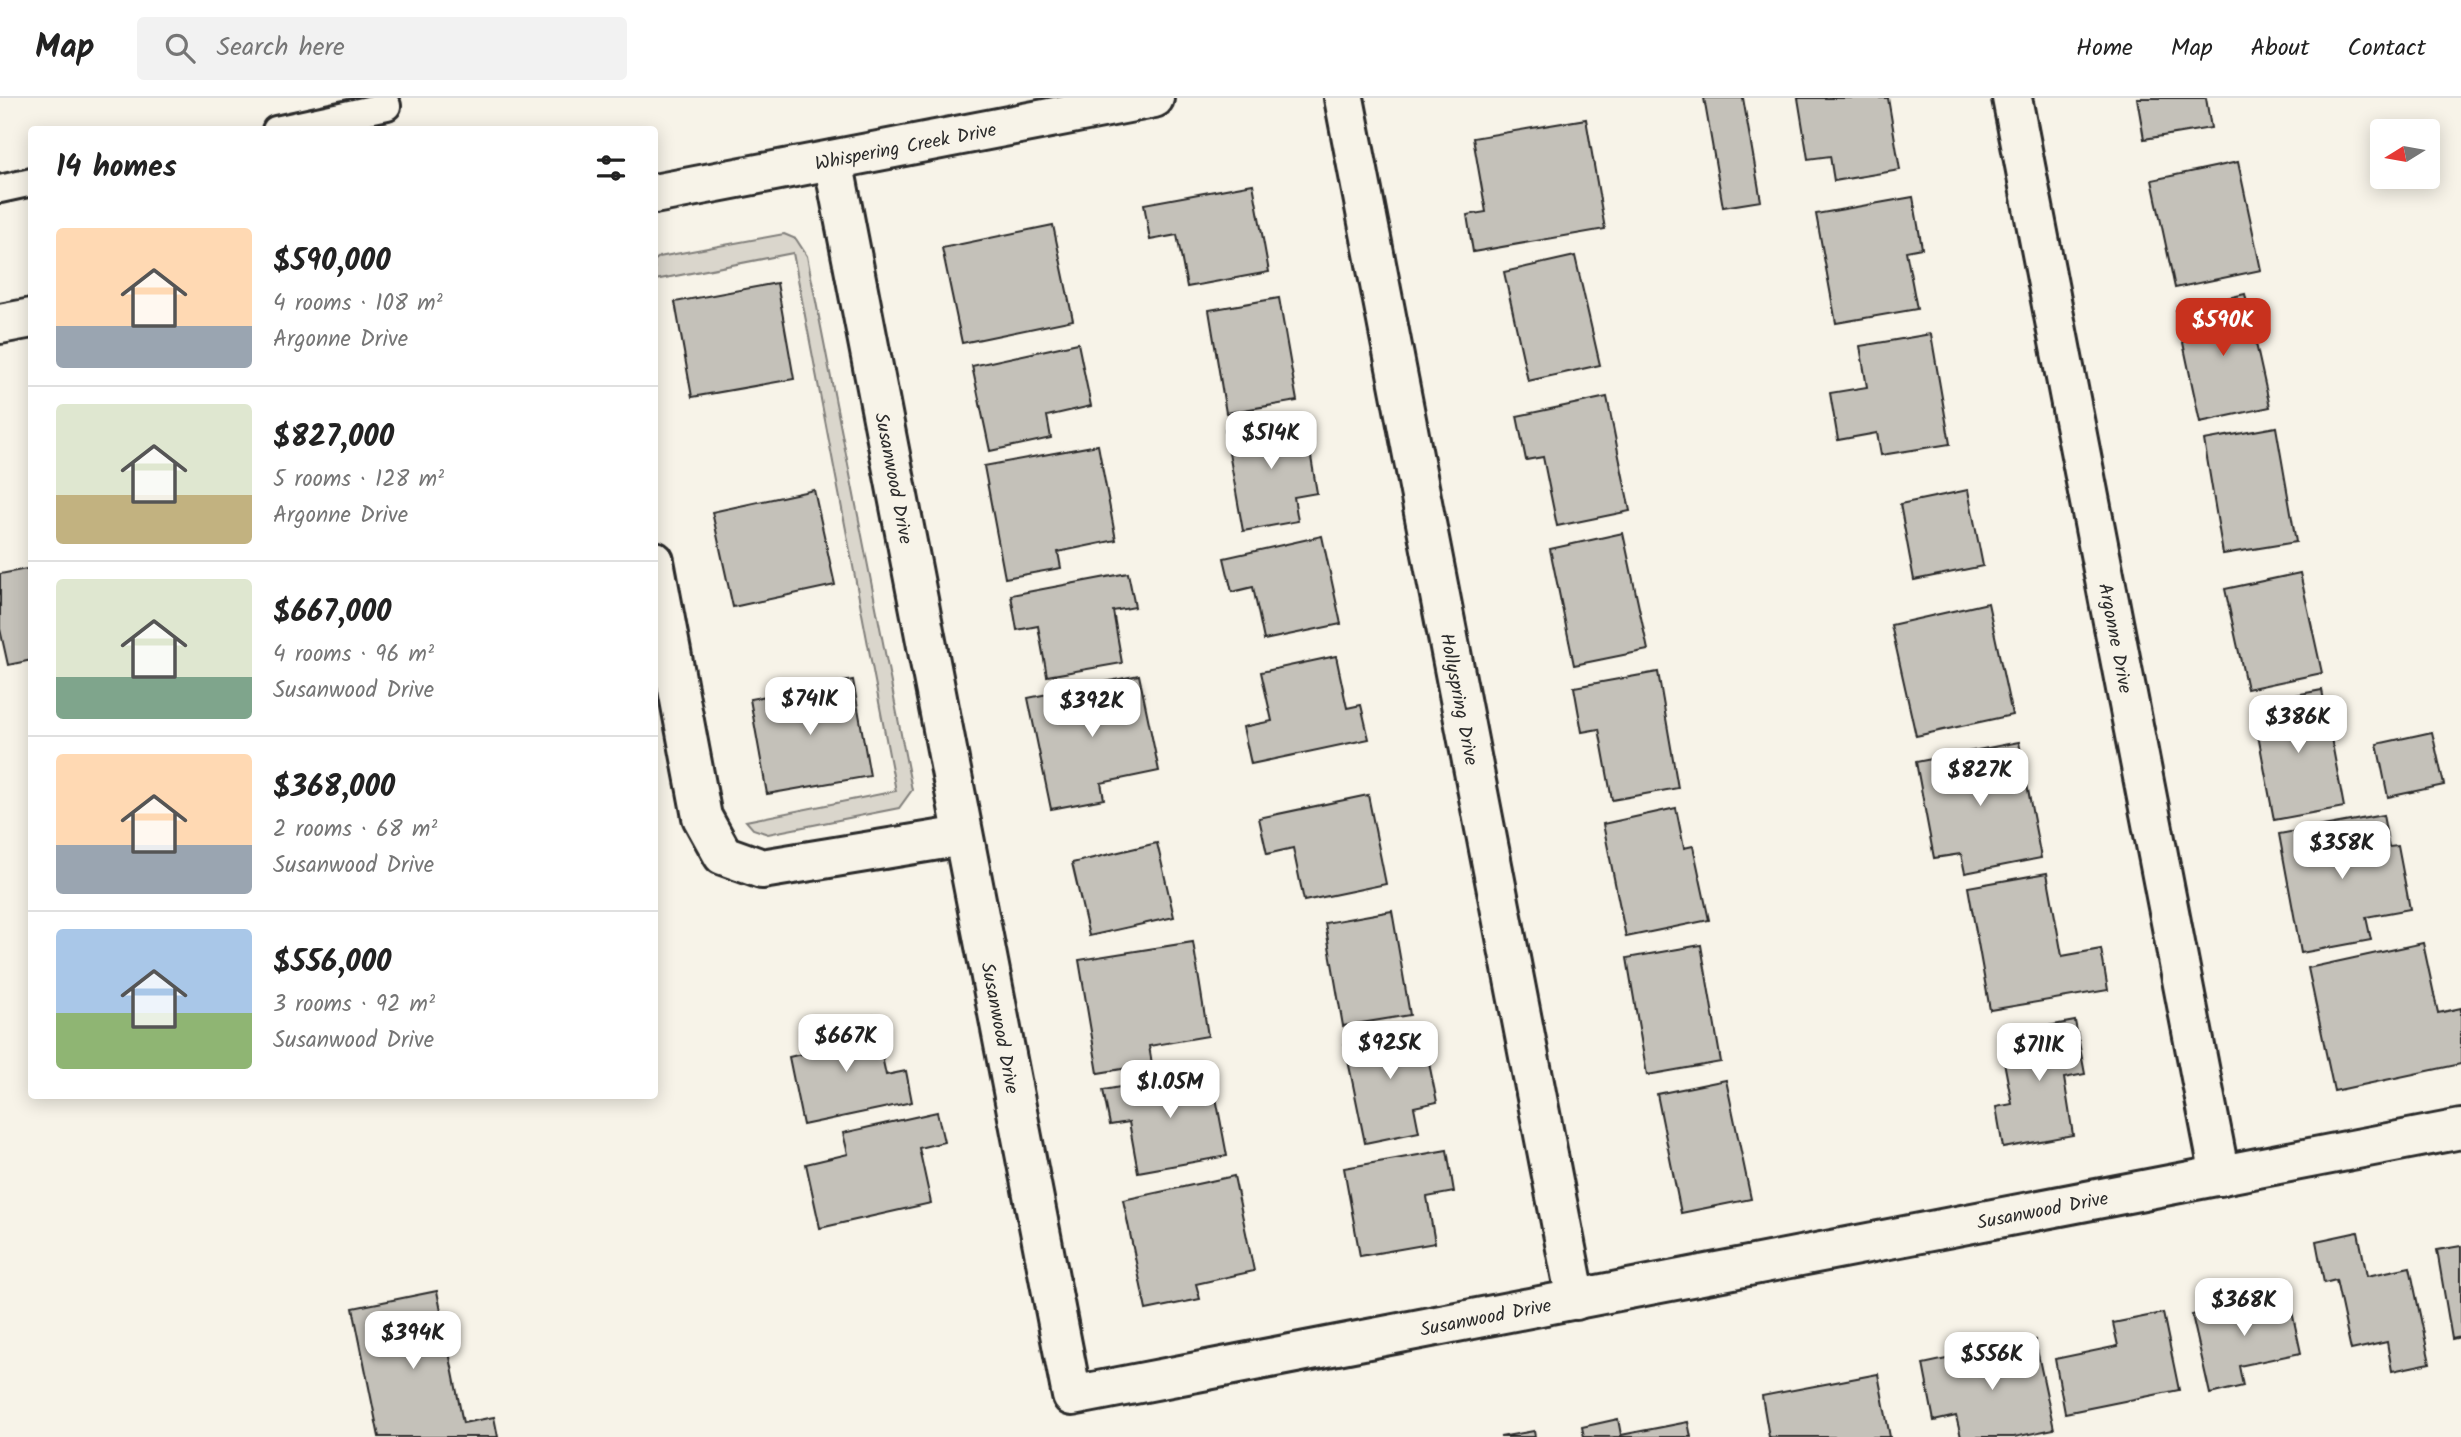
<!DOCTYPE html>
<meta charset="utf-8">
<style>
:root{--surface:#fff;--page:#f2f2f2;--text:#222;--muted:#767676;--line:#e0e0e0;--accent:#c8321e}
body{margin:0;font-family:Kalam,sans-serif;background:var(--page);color:var(--text);height:100vh;display:flex;flex-direction:column;font-size:26px;white-space:nowrap}
*{box-sizing:border-box;margin:0}
p{font-size:23px;color:var(--muted)}
.icon{flex:none;width:38px;height:38px;fill:none;stroke:currentColor;stroke-width:2;stroke-linecap:round;stroke-linejoin:round}
.map{position:relative;flex:1;overflow:hidden}
.sheet{position:absolute;left:28px;top:28px;width:630px;height:973px;display:flex;flex-direction:column;background:var(--surface);border-radius:7px;box-shadow:0 4px 18px #0003}
.sheet>*{flex:none}
.needle{width:46px;rotate:259deg}
.controls{position:absolute;left:2370px;top:21px;display:grid;gap:14px}
.controls a{display:grid;place-items:center;width:70px;height:70px;border-radius:7px;background:var(--surface);box-shadow:0 4px 18px #0003;font-size:35px}
.price{position:absolute;translate:-50% -60px;padding:0 16px;border-radius:14px;background:#fff;color:#222;font-size:23px;line-height:46px;filter:drop-shadow(0 2px 4px #0008)}
.price::after{content:'';position:absolute;left:50%;top:42px;width:21px;height:16px;margin-left:-10px;background:inherit;clip-path:polygon(0 0,100% 0,50% 100%)}
.price.current{background:var(--accent);color:#fff}
ul{padding:0;list-style:none}
li{display:flex;align-items:center;gap:21px;height:175px;padding:0 28px}
li+li{border-top:2px solid var(--line)}
li span{display:grid;place-items:center;flex:none;width:196px;height:140px;border-radius:7px;color:#555}
li>.icon{margin-inline-start:auto}
span .icon{width:84px;height:84px;fill:#fffc;stroke-width:1}
li b{font-size:30px}
h2{display:flex;justify-content:space-between;align-items:center;height:84px;padding:0 28px;font-size:30px}
header{display:flex;align-items:center;gap:42px;box-sizing:border-box;height:98px;padding:0 35px;background:var(--surface);border-bottom:2px solid var(--line)}
header strong{font-size:33px}
nav{display:flex;gap:38px;margin-inline-start:auto;font-size:24px}
.search{width:490px;height:63px;background:var(--page);display:flex;align-items:center;gap:18px;box-sizing:border-box;padding:0 24px;border-radius:7px;color:var(--muted);font-size:26px}
.map>svg:first-child{display:block}
.green{fill:#dad6cc;stroke:#82807c;stroke-width:2}
.building{fill:#c4c1b9;stroke:#2b2b2b;stroke-width:2}
.lines{fill:none;stroke-linecap:round;stroke-linejoin:round}
.lane-casing{stroke:#2b2b2b;stroke-width:32}
.street-casing{stroke:#2b2b2b;stroke-width:44}
.lane{stroke:#f7f3e8;stroke-width:26}
.street{stroke:#f7f3e8;stroke-width:38}
.labels{text-anchor:middle;stroke-width:6;stroke-linejoin:round;paint-order:stroke}
.street-label{font-size:19px;fill:#2b2b2b;stroke:#f7f3e8}
</style>
<header>
<strong>Map</strong>
<div class="search"><svg class="icon" aria-label="search" viewBox="0 0 24 24"><circle cx="10" cy="10" r="6"/><path d="M15 15l6 6"/></svg>Search here</div>
<nav><a>Home</a><a>Map</a><a>About</a><a>Contact</a></nav>
</header>
<div class="map">
<svg width="2461" height="1339" viewBox="0 0 2461 1339">
<rect width="100%" height="100%" fill="#f7f3e8"/>
<filter id="ink" filterUnits="userSpaceOnUse"><feTurbulence type="fractalNoise" baseFrequency=".0143" numOctaves="2"/><feDisplacementMap in="SourceGraphic" scale="14" xChannelSelector="R" yChannelSelector="G"/><feConvolveMatrix kernelMatrix="1 2 1 2 8 2 1 2 1" color-interpolation-filters="sRGB"/></filter>
<g filter="url(#ink)">
<polygon class="green" points="784,136 796,141 807,158 912,692 899,710 768,736 753,731 746,723 896,693 793,155 655,182 654,163 659,159"/>
<g class="building">
<polygon points="1704,0 1743,0 1761,103 1723,109"/>
<polygon points="1798,0 1888,0 1900,72 1834,83 1830,58 1808,61"/>
<polygon points="2137,0 2206,0 2211,30 2144,41"/>
<polygon points="1586,21 1605,131 1473,154 1467,117 1486,114 1473,40"/>
<polygon points="2238,64 2261,172 2175,190 2152,82"/>
<polygon points="1253,86 1269,174 1187,189 1177,137 1150,142 1144,106"/>
<polygon points="1913,99 1922,150 1906,153 1917,211 1836,225 1816,116"/>
<polygon points="1053,127 1073,222 962,245 942,150"/>
<polygon points="1575,158 1600,267 1528,283 1504,174"/>
<polygon points="777,185 794,281 692,299 675,204"/>
<polygon points="2245,196 2270,309 2200,324 2176,212"/>
<polygon points="1279,200 1297,303 1226,315 1209,212"/>
<polygon points="1931,236 1950,346 1881,357 1877,335 1838,342 1830,295 1867,289 1860,248"/>
<polygon points="1078,245 1091,308 1047,318 1051,340 990,353 972,268"/>
<polygon points="1607,299 1630,413 1557,428 1543,359 1526,362 1517,318"/>
<polygon points="1304,317 1317,395 1294,399 1298,423 1243,433 1225,332"/>
<polygon points="2276,329 2296,444 2223,456 2204,342"/>
<polygon points="1098,347 1116,442 1058,454 1061,470 1005,480 984,368"/>
<polygon points="814,392 835,487 733,509 712,414"/>
<polygon points="1968,392 1983,468 1914,482 1900,406"/>
<polygon points="1623,435 1648,552 1574,567 1550,451"/>
<polygon points="1322,438 1341,526 1264,542 1253,489 1232,494 1224,460"/>
<polygon points="32,470 32,562 8,567 0,531 0,476"/>
<polygon points="1128,475 1135,509 1113,513 1122,565 1047,578 1038,528 1017,532 1011,497"/>
<polygon points="2300,475 2322,575 2247,591 2225,491"/>
<polygon points="1988,505 2012,617 1916,638 1891,527"/>
<polygon points="1336,558 1347,610 1361,607 1369,641 1251,666 1243,629 1272,623 1261,574"/>
<polygon points="1658,574 1678,690 1612,702 1599,631 1582,634 1574,589"/>
<polygon points="1139,577 1159,673 1101,685 1104,701 1051,711 1028,600"/>
<polygon points="853,582 870,678 767,696 750,601"/>
<polygon points="2322,592 2344,709 2274,722 2252,605"/>
<polygon points="2432,634 2444,687 2388,699 2377,646"/>
<polygon points="2019,644 2041,760 1965,775 1961,756 1934,760 1916,664"/>
<polygon points="1368,697 1386,786 1304,803 1293,750 1267,756 1259,720"/>
<polygon points="1676,710 1684,750 1693,748 1709,822 1626,839 1603,726"/>
<polygon points="2383,717 2389,749 2398,748 2410,811 2366,819 2371,842 2301,855 2279,736"/>
<polygon points="1157,745 1174,819 1089,838 1072,765"/>
<polygon points="2047,775 2062,858 2101,851 2108,892 1990,912 1968,789"/>
<polygon points="1392,813 1410,917 1343,928 1325,825"/>
<polygon points="1193,844 1208,938 1149,948 1152,966 1098,975 1079,862"/>
<polygon points="2423,845 2438,915 2461,910 2461,966 2334,993 2308,870"/>
<polygon points="1701,847 1721,964 1647,977 1627,860"/>
<polygon points="873,917 886,977 906,973 912,1004 803,1027 789,959 823,951 819,928"/>
<polygon points="2075,923 2085,976 2064,980 2073,1037 2003,1050 1996,1009 2012,1006 1999,937"/>
<polygon points="1421,926 1437,1004 1414,1009 1419,1034 1365,1045 1344,943"/>
<polygon points="1211,973 1227,1058 1138,1074 1129,1024 1110,1027 1103,992"/>
<polygon points="1726,982 1751,1101 1681,1115 1657,996"/>
<polygon points="937,1014 944,1044 919,1050 931,1105 820,1130 806,1066 848,1056 843,1035"/>
<polygon points="1447,1052 1454,1094 1427,1099 1435,1145 1360,1158 1344,1070"/>
<polygon points="1234,1078 1254,1173 1196,1186 1200,1201 1146,1212 1123,1102"/>
<polygon points="2358,1134 2367,1178 2410,1169 2430,1265 2392,1273 2387,1244 2351,1252 2336,1182 2324,1185 2316,1143"/>
<polygon points="2461,1148 2461,1239 2452,1241 2437,1152"/>
<polygon points="437,1193 463,1325 494,1319 498,1339 379,1339 353,1210"/>
<polygon points="2288,1195 2301,1255 2239,1268 2243,1288 2210,1296 2192,1217"/>
<polygon points="2163,1215 2179,1292 2065,1315 2055,1261 2118,1248 2113,1225"/>
<polygon points="2035,1242 2054,1331 2014,1339 1961,1339 1956,1318 1934,1323 1923,1266"/>
<polygon points="1878,1276 1890,1339 1769,1339 1762,1298"/>
<polygon points="1618,1321 1621,1337 1688,1324 1691,1339 1584,1339 1582,1329"/>
<polygon points="1534,1333 1535,1339 1500,1339"/>
</g>
<g class="lines">
<g class="lane-casing">
<g id="lane">
<polyline points="276,32 387,8"/>
<polyline points="0,91 32,84"/>
</g>
</g>
<g class="street-casing">
<g id="street">
<path id="s1" d="M1344 0 1576 1202"/>
<path id="s2" d="M2012 0 2220 1078"/>
<path id="s3" d="M833 62 1072 1298 2461 1031"/>
<path id="s4" d="M654 96 1154 0"/>
<polyline points="0,226 32,220"/>
<polyline points="654,463 702,719 723,757 762,771 963,738"/>
</g>
</g>
<use href="#lane" class="lane"/>
<use href="#street" class="street"/>
</g>
</g>
<g class="labels">
<g class="street-label">
<text dy="7" stroke="none"><textPath href="#s4" startOffset="256">Whispering Creek Drive</textPath></text>
<text dy="7" stroke="none"><textPath href="#s3" startOffset="324">Susanwood Drive</textPath></text>
<text dy="7" stroke="none"><textPath href="#s2" startOffset="550">Argonne Drive</textPath></text>
<text dy="7" stroke="none"><textPath href="#s1" startOffset="612">Hollyspring Drive</textPath></text>
<text dy="7" stroke="none"><textPath href="#s3" startOffset="884">Susanwood Drive</textPath></text>
<text dy="7" stroke="none"><textPath href="#s3" startOffset="2247">Susanwood Drive</textPath></text>
<text dy="7" stroke="none"><textPath href="#s3" startOffset="1680">Susanwood Drive</textPath></text>
</g>
</g>
</svg>
<div class="controls">
<a><svg class="needle" viewBox="-14 -14 28 28"><path d="M0-13l5 13h-10z" fill="#e53935"/><path d="M0 13l5-13h-10z" fill="#767676"/></svg></a>
</div>
<b class="price current" style="left:2223px;top:260px">$590K</b>
<b class="price" style="left:1271px;top:373px">$514K</b>
<b class="price" style="left:810px;top:639px">$741K</b>
<b class="price" style="left:1092px;top:641px">$392K</b>
<b class="price" style="left:2298px;top:657px">$386K</b>
<b class="price" style="left:1980px;top:710px">$827K</b>
<b class="price" style="left:2342px;top:783px">$358K</b>
<b class="price" style="left:846px;top:976px">$667K</b>
<b class="price" style="left:1390px;top:983px">$925K</b>
<b class="price" style="left:2039px;top:985px">$711K</b>
<b class="price" style="left:1170px;top:1022px">$1.05M</b>
<b class="price" style="left:2244px;top:1240px">$368K</b>
<b class="price" style="left:413px;top:1273px">$394K</b>
<b class="price" style="left:1992px;top:1294px">$556K</b>
<section class="sheet">
<h2>14 homes<svg class="icon" aria-label="filters" viewBox="0 0 24 24"><path d="M4 7h16M4 17h16"/><circle cx="9" cy="7" r="2"/><circle cx="15" cy="17" r="2"/></svg></h2>
<ul>
<li><span style="background:linear-gradient(#ffd9b3 70%,#9aa5b1 0)"><svg class="icon" aria-label="home" viewBox="0 0 24 24"><path d="M3 11l9-7 9 7M6 9v11h12V9"/></svg></span><div><b>$590,000</b><p>4 rooms · 108 m²</p><p>Argonne Drive</p></div></li>
<li><span style="background:linear-gradient(#dfe7d0 65%,#c2b280 0)"><svg class="icon" aria-label="home" viewBox="0 0 24 24"><path d="M3 11l9-7 9 7M6 9v11h12V9"/></svg></span><div><b>$827,000</b><p>5 rooms · 128 m²</p><p>Argonne Drive</p></div></li>
<li><span style="background:linear-gradient(#dfe7d0 70%,#7fa58c 0)"><svg class="icon" aria-label="home" viewBox="0 0 24 24"><path d="M3 11l9-7 9 7M6 9v11h12V9"/></svg></span><div><b>$667,000</b><p>4 rooms · 96 m²</p><p>Susanwood Drive</p></div></li>
<li><span style="background:linear-gradient(#ffd9b3 65%,#9aa5b1 0)"><svg class="icon" aria-label="home" viewBox="0 0 24 24"><path d="M3 11l9-7 9 7M6 9v11h12V9"/></svg></span><div><b>$368,000</b><p>2 rooms · 68 m²</p><p>Susanwood Drive</p></div></li>
<li><span style="background:linear-gradient(#a9c7e8 60%,#8fb573 0)"><svg class="icon" aria-label="home" viewBox="0 0 24 24"><path d="M3 11l9-7 9 7M6 9v11h12V9"/></svg></span><div><b>$556,000</b><p>3 rooms · 92 m²</p><p>Susanwood Drive</p></div></li>
</ul>
</section>
</div>
